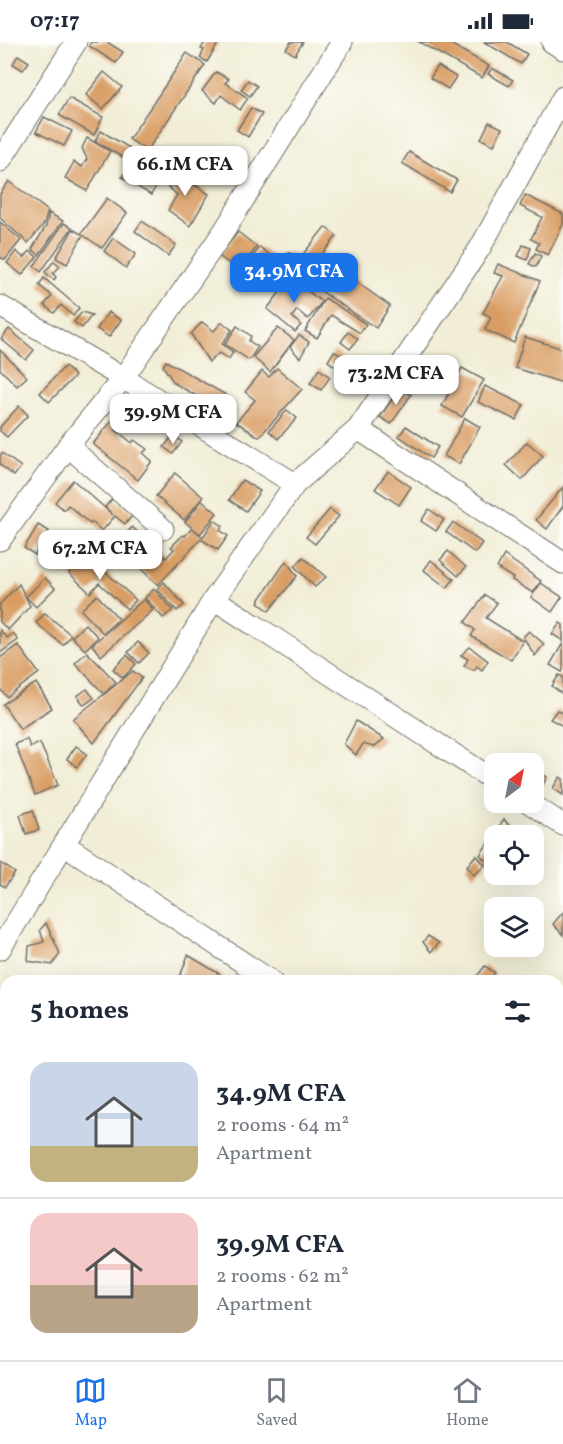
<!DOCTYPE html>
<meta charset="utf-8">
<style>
:root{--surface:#fff;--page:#f2f2f3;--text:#1f2937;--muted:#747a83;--line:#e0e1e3;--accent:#1a73e8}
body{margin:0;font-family:Vollkorn,serif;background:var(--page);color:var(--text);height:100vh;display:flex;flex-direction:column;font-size:22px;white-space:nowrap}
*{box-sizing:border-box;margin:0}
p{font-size:20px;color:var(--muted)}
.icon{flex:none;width:33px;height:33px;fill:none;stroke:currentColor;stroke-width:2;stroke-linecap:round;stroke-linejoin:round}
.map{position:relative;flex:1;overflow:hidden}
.drawer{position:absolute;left:0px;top:933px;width:564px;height:386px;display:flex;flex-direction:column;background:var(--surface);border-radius:18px 18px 0 0;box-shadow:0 6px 24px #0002}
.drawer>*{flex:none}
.needle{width:39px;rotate:32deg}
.fabs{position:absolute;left:484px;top:711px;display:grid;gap:12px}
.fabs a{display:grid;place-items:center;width:60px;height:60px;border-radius:12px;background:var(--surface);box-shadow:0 6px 24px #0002;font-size:30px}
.price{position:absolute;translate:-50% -51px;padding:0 14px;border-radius:12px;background:#fff;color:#222;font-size:20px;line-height:39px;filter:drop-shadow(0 2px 3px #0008)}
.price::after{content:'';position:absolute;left:50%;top:36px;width:18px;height:14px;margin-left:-9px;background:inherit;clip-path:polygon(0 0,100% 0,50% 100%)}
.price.current{background:var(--accent);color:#fff}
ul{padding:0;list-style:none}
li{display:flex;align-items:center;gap:18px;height:150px;padding:0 30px}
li+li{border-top:2px solid var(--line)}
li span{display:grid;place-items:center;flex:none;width:168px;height:120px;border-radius:18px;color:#555}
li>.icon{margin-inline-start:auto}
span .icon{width:72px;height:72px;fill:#fffc;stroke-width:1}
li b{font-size:26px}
h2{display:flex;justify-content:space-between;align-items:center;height:72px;padding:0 30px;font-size:26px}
.status{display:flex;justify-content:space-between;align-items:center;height:42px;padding:0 30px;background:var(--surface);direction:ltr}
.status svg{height:16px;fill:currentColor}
.menu{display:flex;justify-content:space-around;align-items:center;height:84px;border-top:2px solid var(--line);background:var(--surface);font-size:16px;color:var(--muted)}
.menu a{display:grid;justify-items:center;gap:3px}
.menu .current{color:var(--accent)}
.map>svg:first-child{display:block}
.water{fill:#61c5df;stroke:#467885;stroke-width:1.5}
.building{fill:#d99d63}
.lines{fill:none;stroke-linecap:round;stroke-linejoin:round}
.street-casing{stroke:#706f67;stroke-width:23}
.street{stroke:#fff;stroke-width:21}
</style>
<div class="status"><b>07:17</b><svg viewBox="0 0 49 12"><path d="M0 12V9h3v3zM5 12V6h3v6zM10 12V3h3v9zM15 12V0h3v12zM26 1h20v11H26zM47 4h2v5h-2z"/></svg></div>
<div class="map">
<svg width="563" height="1318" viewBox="0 0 563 1318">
<rect width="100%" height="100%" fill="#fdfcf7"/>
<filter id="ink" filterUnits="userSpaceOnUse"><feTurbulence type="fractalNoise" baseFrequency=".0167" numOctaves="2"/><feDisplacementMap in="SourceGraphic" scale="12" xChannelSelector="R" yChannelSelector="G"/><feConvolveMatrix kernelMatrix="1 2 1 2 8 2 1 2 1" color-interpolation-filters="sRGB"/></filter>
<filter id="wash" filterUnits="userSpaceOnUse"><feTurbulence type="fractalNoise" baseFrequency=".008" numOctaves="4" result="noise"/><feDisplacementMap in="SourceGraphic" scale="24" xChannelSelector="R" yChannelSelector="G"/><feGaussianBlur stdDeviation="1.35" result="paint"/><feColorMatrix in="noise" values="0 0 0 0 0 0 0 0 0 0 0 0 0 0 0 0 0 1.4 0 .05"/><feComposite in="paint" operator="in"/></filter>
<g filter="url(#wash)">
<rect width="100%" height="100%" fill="#f1edd6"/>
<polygon class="water" points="6,1307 6,1312 85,1313 91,1318 0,1318 0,1308"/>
<g id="blocks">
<g class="building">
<polygon points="91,0 107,0 123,10 116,21 89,4"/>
<polygon points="205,0 219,0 207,20 200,16 204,8 201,7"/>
<polygon points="291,0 303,0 295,13 286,7"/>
<polygon points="419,0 447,0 489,24 482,36"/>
<polygon points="484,0 507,0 527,12 521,22"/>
<polygon points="187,11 205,23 147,109 129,97"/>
<polygon points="18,13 29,20 23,28 13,22"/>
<polygon points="438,24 456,35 448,47 430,36"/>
<polygon points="492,26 513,38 509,44 488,32"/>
<polygon points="104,30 122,45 103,67 86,53"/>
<polygon points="216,30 229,37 225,41 248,56 240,68 221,53 216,61 202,49"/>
<polygon points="248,38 257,44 250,54 241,48"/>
<polygon points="69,56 103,75 94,93 59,73"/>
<polygon points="251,66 262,72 248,95 237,88"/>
<polygon points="44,75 72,89 64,104 36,90"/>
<polygon points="489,80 502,86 494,103 481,97"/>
<polygon points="101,89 133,108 127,118 95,99"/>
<polygon points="87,96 110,109 87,149 65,136 74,120 82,125 87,117 82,106"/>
<polygon points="409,110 457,138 450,150 402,121"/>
<polygon points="148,114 167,126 161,135 142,123"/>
<polygon points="132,120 160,137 151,153 122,135"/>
<polygon points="169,126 209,152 190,184 168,168 177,153 162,139"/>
<polygon points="9,139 48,169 44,182 28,201 0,176 0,152"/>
<polygon points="525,153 563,172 563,182 548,213 536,207 539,201 531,197 542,175 520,164"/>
<polygon points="107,156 127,171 102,206 83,193 67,222 56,216 73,187 81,192"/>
<polygon points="49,171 63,179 39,213 32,207 46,184"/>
<polygon points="142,179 176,203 168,214 135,189"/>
<polygon points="0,180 21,198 5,218 0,215"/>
<polygon points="64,181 72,186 41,230 34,224"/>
<polygon points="325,185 337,194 311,225 300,216"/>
<polygon points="238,190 257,205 238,229 219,214"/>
<polygon points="113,196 136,212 126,226 104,209"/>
<polygon points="523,203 531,206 527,218 518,214"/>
<polygon points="260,205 291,230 279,245 267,236 259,245 240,231"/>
<polygon points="16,209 24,216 30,209 37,215 22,233 7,221"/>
<polygon points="288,210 296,215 290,224 282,219"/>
<polygon points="535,211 541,214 536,225 529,222"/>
<polygon points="54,219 60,224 53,232 56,235 54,238 45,230"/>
<polygon points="330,221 390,264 376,286 300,235 307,225 321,234"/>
<polygon points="498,222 540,239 514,301 485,288 491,275 483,271 503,234 494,231"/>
<polygon points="44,236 79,266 73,274 61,263 54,271 44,263 52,254 39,243"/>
<polygon points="291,236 322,260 308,277 297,268 292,275 301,283 295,290 267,267"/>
<polygon points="325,256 366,282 360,291 331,273 317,296 305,289"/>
<polygon points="82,270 92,273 82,286 74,280"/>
<polygon points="108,270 121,278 109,295 97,287"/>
<polygon points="202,280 214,289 222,280 232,288 222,302 233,310 229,317 219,311 209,320 191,292"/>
<polygon points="237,284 251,294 249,299 258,305 249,318 225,302"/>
<polygon points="278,286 294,298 270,330 253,315"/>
<polygon points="9,287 34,308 26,318 1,297"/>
<polygon points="348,290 358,297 350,307 341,300"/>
<polygon points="299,293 309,300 300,316 290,305"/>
<polygon points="525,295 563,307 563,341 515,326"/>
<polygon points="0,308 27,335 17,344 0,327"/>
<polygon points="334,309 343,315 336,325 328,319"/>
<polygon points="166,319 226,353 220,368 174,341 163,324"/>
<polygon points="65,324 75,334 49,360 40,351"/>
<polygon points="277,326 302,347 259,395 236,380 255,358 245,350 262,329 269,335"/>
<polygon points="462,326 484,338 462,375 442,364"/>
<polygon points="319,327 330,335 321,348 310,341"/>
<polygon points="485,344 524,363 516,378 478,360"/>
<polygon points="400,346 411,353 391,382 380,375"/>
<polygon points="19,364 28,373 7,395 0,389 0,385"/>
<polygon points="287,368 297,376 278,397 269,389"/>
<polygon points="114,376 121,382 116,388 132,401 134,398 147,407 143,411 152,419 138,438 93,402"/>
<polygon points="465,376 480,385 459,422 444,414"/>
<polygon points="406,384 438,405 431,416 399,394"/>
<polygon points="173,393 182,400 173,412 164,405"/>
<polygon points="527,400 543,414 522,438 506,423"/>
<polygon points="2,411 21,425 14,434 0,423 0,413"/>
<polygon points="388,429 411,445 399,463 375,447"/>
<polygon points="175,431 203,455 184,478 156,454"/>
<polygon points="73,438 113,473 105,465 114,455 134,472 125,482 115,474 102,489 92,480 90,482 68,463 64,468 55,460"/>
<polygon points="242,438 260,449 246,469 229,458"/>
<polygon points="563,445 563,464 547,487 536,478"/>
<polygon points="202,458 217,471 200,492 185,480"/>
<polygon points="330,467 339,474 315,502 306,495"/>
<polygon points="429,467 444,478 436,489 421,479"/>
<polygon points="214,478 223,484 220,488 228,494 218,508 201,497 158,543 142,528 159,510 166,516 174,507 171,505 183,493 185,494 192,486 203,495"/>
<polygon points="453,480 482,501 475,511 446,490"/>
<polygon points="38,483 49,489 35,513 24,506"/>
<polygon points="132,485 149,500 138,512 121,498"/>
<polygon points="448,509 466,525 458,534 440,518"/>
<polygon points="86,512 136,558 127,567 99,541 90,551 69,531"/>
<polygon points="504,513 541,539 533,551 512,538 513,536 497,526"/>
<polygon points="303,515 326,535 315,545 295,525"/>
<polygon points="431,518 454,537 447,546 424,528"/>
<polygon points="286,519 297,534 269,569 258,560"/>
<polygon points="45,536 55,546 36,565 26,555"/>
<polygon points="164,540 184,563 177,569 157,547"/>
<polygon points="541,541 562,555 552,570 531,555"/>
<polygon points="19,542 30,564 8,588 0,580 0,562"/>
<polygon points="154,547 173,568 163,576 145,556"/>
<polygon points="97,553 119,577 103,591 81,568"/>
<polygon points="485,553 497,561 486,576 523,599 511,618 471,594 475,588 465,580"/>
<polygon points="144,557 153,568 101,614 92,603"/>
<polygon points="45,571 71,593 63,603 36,581"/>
<polygon points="560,581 563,583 563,599 552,592"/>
<polygon points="85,582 98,595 85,608 72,595"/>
<polygon points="0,588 7,596 13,591 18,598 0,611"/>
<polygon points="529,589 544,602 535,614 523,595"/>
<polygon points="138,600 149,611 139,621 128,610"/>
<polygon points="563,601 563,628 562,630 550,623"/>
<polygon points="18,603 39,631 7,655 0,647 0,616"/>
<polygon points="470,605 488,619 482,628 477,624 474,628 464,624 468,617 461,613"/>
<polygon points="87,610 116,640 104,652 75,621"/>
<polygon points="127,613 136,622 123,636 113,627"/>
<polygon points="133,629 142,636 94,701 73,677"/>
<polygon points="559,633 563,635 563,649 561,651 552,644"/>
<polygon points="36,641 52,666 20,687 3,662"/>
<polygon points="87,647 94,656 84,663 77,654"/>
<polygon points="557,668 563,671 563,684 550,677"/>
<polygon points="356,679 384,697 374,705 363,702 356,713 344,702"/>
<polygon points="27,697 30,705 40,701 58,743 35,753 15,702"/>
<polygon points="76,704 87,712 77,725 67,717"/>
<polygon points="534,726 547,735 541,746 534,741"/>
<polygon points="560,735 563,737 563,753 553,746"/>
<polygon points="33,768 39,788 26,792 20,773"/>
<polygon points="504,777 514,791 512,794 495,794 495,813 488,821 480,813"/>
<polygon points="476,813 485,823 474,833 467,824"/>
<polygon points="1,821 15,831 5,845 0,842"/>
<polygon points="563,870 563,893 553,882"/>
<polygon points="46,881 60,912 52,923 28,919 29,904 44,900 40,888"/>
<polygon points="428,894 439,901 431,910 423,900"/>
<polygon points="188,913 223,934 221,939 188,939 180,935"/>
<polygon points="485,924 495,931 488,939 473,939"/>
<polygon points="559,1025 563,1028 563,1050 558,1045 558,1026"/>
<polygon points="6,1062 6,1095 5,1095 0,1076 0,1064"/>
<polygon points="6,1119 6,1151 0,1152 0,1120"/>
<rect x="0" y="1202" width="6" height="17"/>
<rect x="0" y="1230" width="6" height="20"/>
<rect x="0" y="1252" width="6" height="32"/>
<polygon points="301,1312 347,1312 357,1318 311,1318"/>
</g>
</g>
</g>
<g filter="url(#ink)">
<use href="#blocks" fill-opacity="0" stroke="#706f67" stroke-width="1.5"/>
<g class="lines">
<g class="street-casing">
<g id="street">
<polyline points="552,0 563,7"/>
<polyline points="0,119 76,0"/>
<polyline points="0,264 123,336 295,442"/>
<polyline points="358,387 563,521"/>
<polyline points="68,404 163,487"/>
<polyline points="0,498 68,404 123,336 224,189 342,0"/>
<polyline points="214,557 495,739"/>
<polyline points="528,760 563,783"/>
<polyline points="65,803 271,939"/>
<polyline points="0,907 214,557 295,442 358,387 480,206 563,55"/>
<polyline points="0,1030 6,1034"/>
<polyline points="558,1143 563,1135"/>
<polyline points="97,1312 99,1318"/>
<polyline points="425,1312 434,1318"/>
<polyline points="212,1318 215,1312"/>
</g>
</g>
<use href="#street" class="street"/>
</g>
</g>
</svg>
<div class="fabs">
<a><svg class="needle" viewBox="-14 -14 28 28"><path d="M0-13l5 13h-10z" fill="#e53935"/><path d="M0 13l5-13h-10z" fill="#747a83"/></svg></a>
<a><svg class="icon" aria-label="locate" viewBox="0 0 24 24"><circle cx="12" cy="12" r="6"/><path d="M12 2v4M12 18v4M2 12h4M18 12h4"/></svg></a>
<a><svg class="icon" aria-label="layers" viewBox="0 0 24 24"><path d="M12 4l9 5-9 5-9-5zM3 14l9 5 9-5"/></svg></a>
</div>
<b class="price" style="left:185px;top:155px">66.1M CFA</b>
<b class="price current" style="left:294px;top:262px">34.9M CFA</b>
<b class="price" style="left:396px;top:364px">73.2M CFA</b>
<b class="price" style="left:173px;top:403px">39.9M CFA</b>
<b class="price" style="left:100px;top:539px">67.2M CFA</b>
<section class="drawer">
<h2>5 homes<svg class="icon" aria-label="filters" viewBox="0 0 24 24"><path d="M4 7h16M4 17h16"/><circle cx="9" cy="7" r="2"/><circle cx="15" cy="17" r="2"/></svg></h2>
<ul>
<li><span style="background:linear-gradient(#c9d6e8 70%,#c2b280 0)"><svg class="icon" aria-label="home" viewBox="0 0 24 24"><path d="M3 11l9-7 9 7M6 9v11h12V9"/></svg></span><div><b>34.9M CFA</b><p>2 rooms · 64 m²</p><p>Apartment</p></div></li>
<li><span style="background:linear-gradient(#f6c9c9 60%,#b9a48a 0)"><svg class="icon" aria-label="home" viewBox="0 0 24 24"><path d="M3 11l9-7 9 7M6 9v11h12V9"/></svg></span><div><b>39.9M CFA</b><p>2 rooms · 62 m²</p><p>Apartment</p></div></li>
</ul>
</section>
</div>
<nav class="menu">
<a class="current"><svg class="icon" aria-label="map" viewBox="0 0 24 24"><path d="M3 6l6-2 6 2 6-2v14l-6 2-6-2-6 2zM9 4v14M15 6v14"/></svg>Map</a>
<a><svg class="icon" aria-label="saved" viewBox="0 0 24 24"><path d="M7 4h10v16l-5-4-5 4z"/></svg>Saved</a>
<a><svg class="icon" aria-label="home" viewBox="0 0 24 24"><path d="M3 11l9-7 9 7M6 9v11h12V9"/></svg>Home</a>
</nav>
